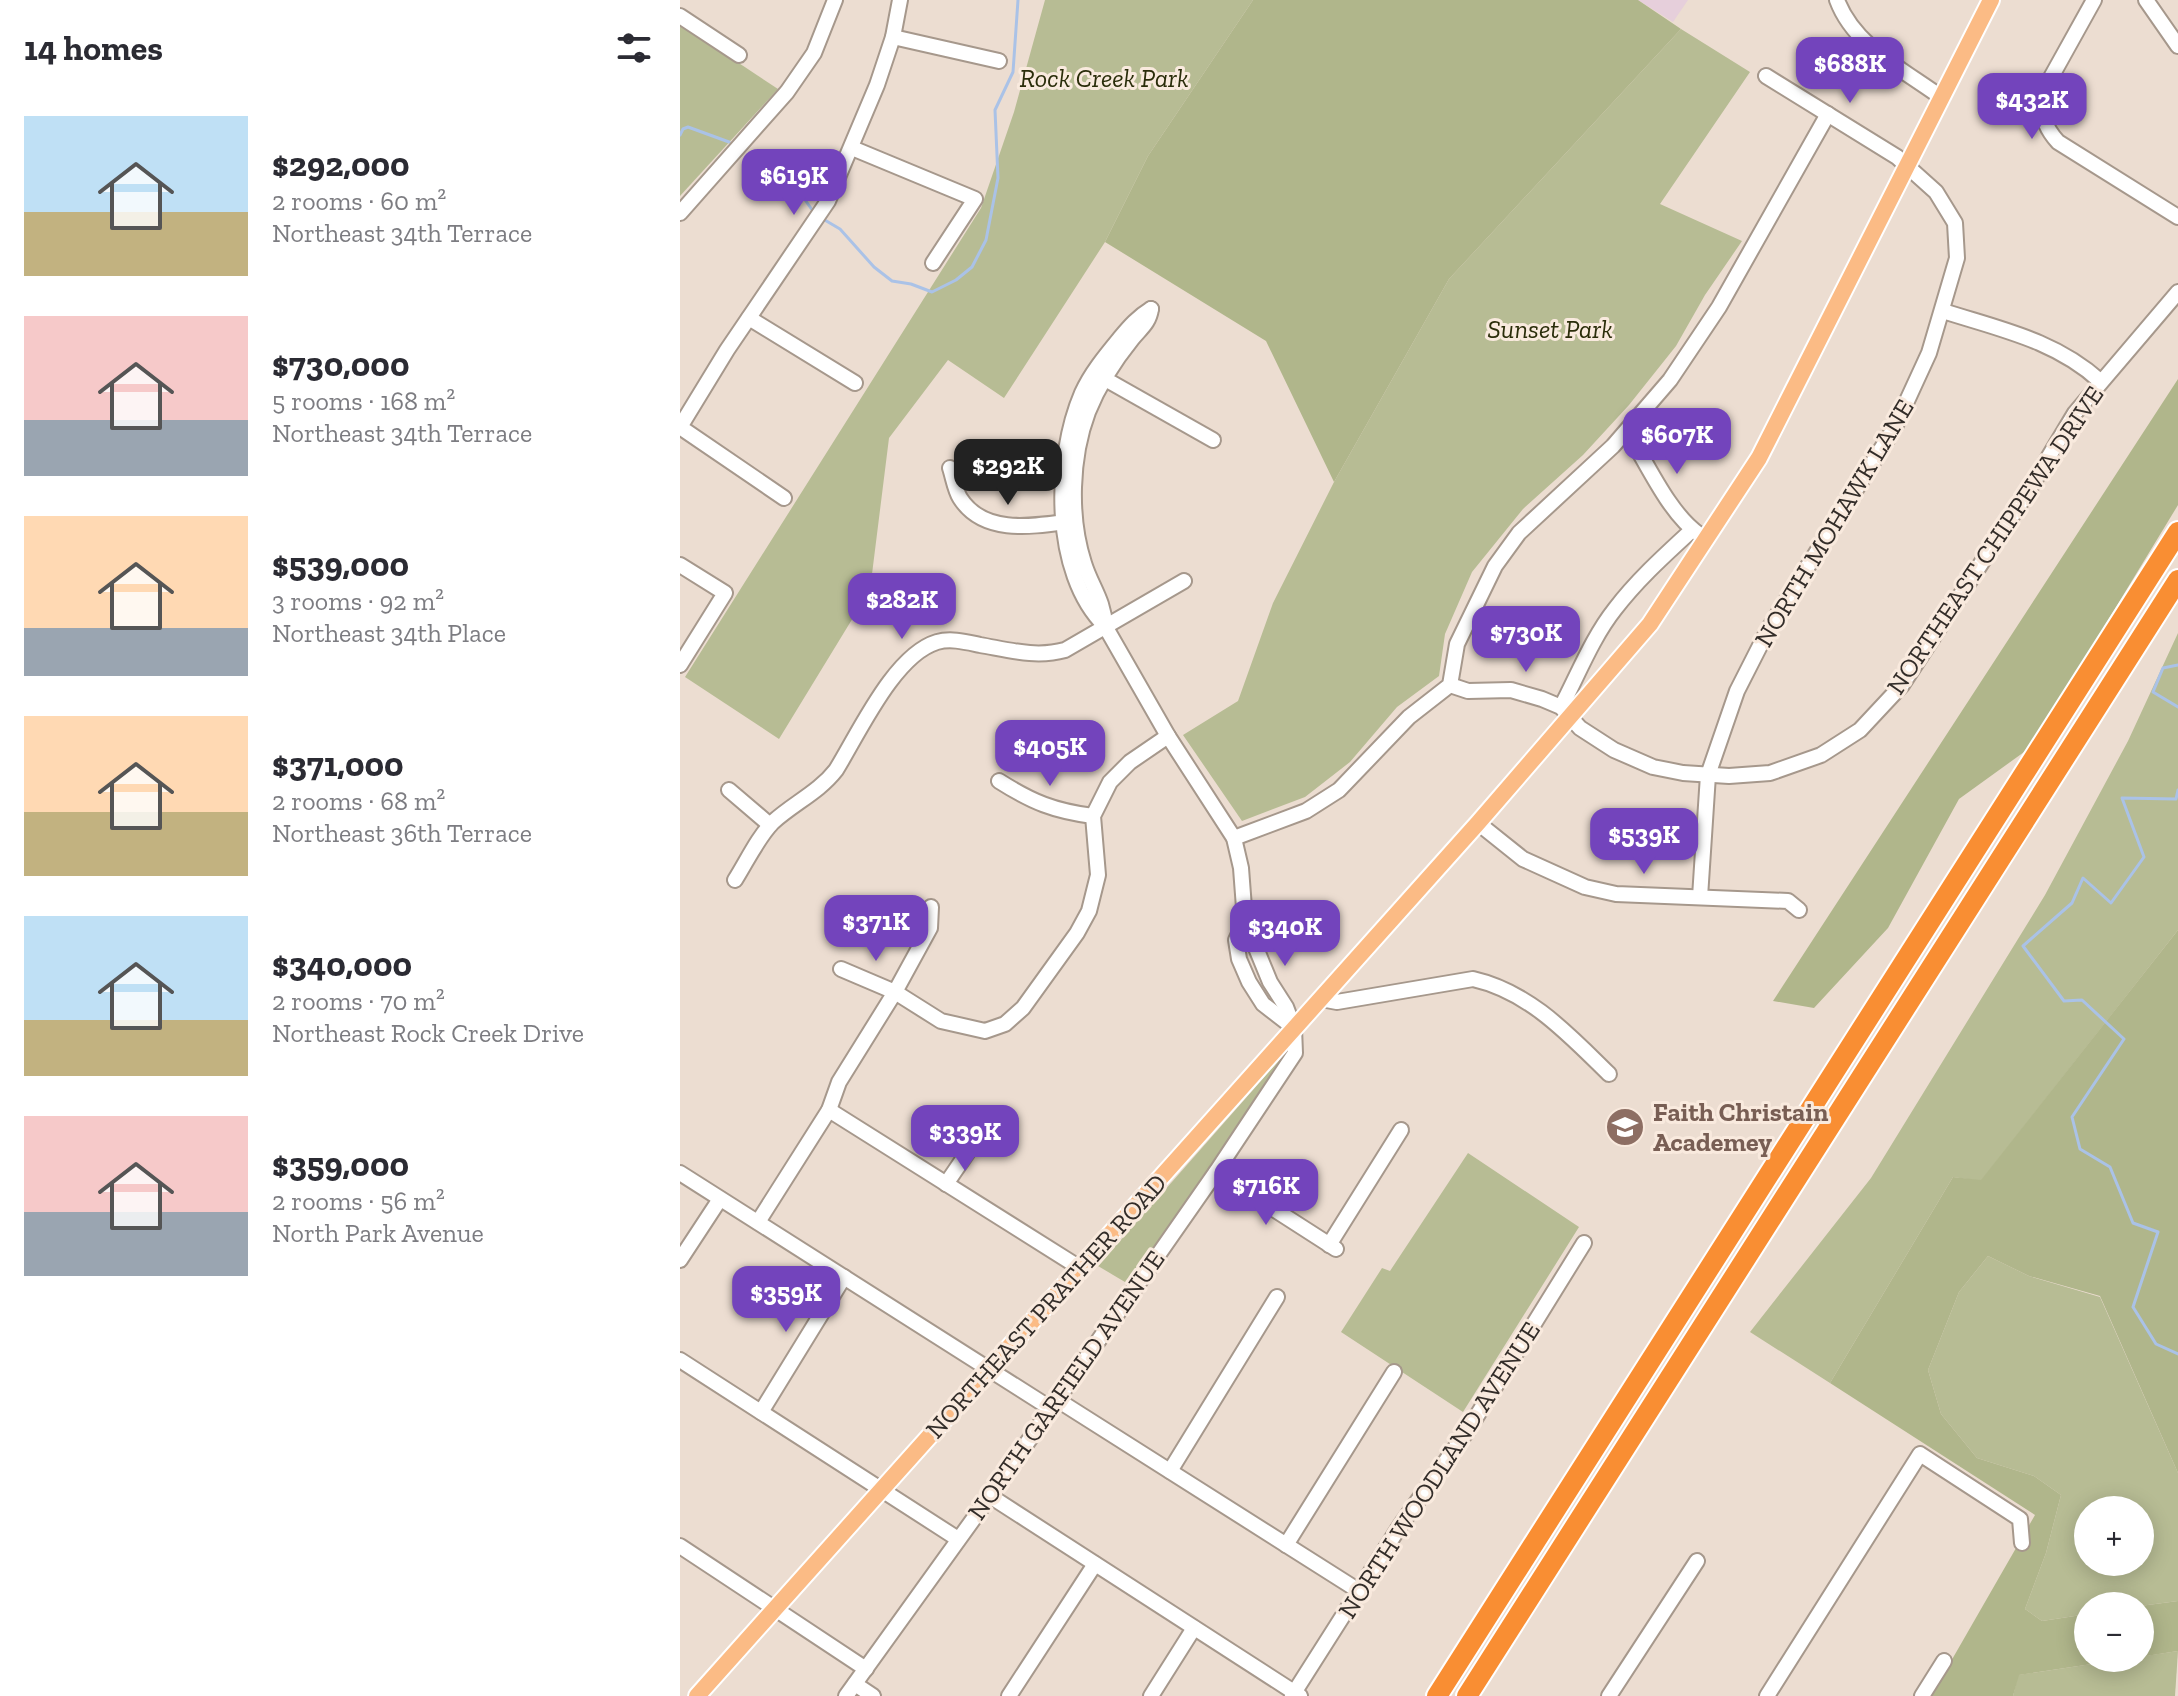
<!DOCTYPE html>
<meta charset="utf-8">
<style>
:root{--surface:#fff;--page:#f2f2f3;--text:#2b2b33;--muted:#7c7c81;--accent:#7344bc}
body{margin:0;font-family:"Zilla Slab",serif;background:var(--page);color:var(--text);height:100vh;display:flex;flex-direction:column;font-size:30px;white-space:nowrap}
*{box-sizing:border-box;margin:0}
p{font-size:26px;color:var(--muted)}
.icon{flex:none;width:44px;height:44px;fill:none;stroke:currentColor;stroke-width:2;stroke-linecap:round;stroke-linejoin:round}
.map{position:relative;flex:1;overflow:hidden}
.sheet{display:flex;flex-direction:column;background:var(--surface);width:680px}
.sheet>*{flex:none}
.controls{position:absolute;left:1394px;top:1496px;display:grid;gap:16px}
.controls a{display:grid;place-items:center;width:80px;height:80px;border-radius:50%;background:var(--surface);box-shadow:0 4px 20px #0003;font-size:40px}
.price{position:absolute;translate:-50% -68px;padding:0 18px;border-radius:16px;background:var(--accent);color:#fff;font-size:26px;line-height:52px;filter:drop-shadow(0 2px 4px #0008)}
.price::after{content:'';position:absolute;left:50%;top:48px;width:24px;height:18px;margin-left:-12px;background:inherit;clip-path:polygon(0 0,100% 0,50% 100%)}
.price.selected{background:#222;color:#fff}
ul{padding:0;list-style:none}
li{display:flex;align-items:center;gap:24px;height:200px;padding:0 24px}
li span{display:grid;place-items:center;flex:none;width:224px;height:160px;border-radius:0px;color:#555}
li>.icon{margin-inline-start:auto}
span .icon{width:96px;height:96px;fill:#fffc;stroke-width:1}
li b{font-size:34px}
h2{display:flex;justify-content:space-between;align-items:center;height:96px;padding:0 24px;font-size:34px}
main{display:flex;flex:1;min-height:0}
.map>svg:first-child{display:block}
.medical{fill:#e6cfdb}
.green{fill:#b7bc94;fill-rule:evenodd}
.forest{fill:#b0b68b}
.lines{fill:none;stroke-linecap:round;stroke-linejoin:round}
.stream{stroke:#aac2e7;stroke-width:3}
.minor-casing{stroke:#a6988c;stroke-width:18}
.major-casing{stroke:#fff;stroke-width:20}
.highway-casing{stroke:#fff;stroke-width:24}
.minor{stroke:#fff;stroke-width:14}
.major{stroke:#fbbb85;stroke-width:16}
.highway{stroke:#f98e33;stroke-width:20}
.labels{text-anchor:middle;stroke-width:6;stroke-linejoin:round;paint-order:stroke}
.park-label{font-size:26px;font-style:italic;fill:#2a2d0a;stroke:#f9eade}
.street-label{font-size:26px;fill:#332d29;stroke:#f9eade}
.education-label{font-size:26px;font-weight:bold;fill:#785e54;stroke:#f9eade;text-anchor:start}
</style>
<main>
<section class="sheet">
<h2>14 homes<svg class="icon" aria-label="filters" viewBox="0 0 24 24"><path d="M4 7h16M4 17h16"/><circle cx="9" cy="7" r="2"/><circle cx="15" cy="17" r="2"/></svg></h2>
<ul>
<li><span style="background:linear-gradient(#bfe0f5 60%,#c2b280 0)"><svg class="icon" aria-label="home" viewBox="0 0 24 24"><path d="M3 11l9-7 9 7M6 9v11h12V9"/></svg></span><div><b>$292,000</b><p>2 rooms · 60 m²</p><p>Northeast 34th Terrace</p></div></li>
<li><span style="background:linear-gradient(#f6c9c9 65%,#9aa5b1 0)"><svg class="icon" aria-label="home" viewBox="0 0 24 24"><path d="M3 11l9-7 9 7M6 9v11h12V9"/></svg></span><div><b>$730,000</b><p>5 rooms · 168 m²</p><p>Northeast 34th Terrace</p></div></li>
<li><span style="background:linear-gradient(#ffd9b3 70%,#9aa5b1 0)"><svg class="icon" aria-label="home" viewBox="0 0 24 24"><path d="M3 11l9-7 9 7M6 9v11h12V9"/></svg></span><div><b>$539,000</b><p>3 rooms · 92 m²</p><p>Northeast 34th Place</p></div></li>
<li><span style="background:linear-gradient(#ffd9b3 60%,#c2b280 0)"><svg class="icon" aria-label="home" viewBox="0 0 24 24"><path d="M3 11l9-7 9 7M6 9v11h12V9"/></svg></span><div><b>$371,000</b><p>2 rooms · 68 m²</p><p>Northeast 36th Terrace</p></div></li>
<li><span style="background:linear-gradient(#bfe0f5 65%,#c2b280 0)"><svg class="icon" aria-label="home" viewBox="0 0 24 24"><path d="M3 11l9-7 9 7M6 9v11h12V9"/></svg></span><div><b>$340,000</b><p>2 rooms · 70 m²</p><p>Northeast Rock Creek Drive</p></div></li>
<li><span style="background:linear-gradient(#f6c9c9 60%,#9aa5b1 0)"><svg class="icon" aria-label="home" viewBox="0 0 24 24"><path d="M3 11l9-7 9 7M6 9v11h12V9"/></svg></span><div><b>$359,000</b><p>2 rooms · 56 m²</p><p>North Park Avenue</p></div></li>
</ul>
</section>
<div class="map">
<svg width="1498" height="1696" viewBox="0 0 1498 1696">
<rect width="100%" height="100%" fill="#ecddd1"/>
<polygon class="medical" points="958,0 1008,0 993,22"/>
<g class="green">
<polygon points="365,0 573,0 468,156 425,242 324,398 268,360 209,438 190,590 99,739 5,677 301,208 334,112"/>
<polygon points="0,24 98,89 0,196"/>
<polygon points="1001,29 1070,72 980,204 1062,241 1025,295 996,346 949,405 903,455 843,509 792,572 765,634 759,676 717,707 670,762 625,797 562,821 503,735 558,701 593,603 654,482 769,279"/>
<polygon points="1498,633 1498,930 1301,1181 1273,1177 1150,1383 1070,1332 1191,1178 1365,895 1448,741"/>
<polygon points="609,1049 598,1071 450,1285 418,1266"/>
<polygon points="788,1153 899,1227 783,1412 661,1332 702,1268 710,1271"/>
<path d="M1308 1256 1349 1276 1420 1297 1498 1473V1601L1460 1606H1408V1614L1362 1621 1345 1609 1366 1553 1381 1495 1354 1476 1297 1458 1261 1414 1248 1370 1279 1292ZM1408 1510H1460V1562H1408Z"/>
<polygon points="1498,1651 1495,1696 1333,1696 1338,1675"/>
</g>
<g class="forest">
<polygon points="573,0 958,0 1001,29 769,279 654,482 586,341 425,242 468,156"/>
<polygon points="1498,379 1498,505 1351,747 1279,799 1208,928 1134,1008 1093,1001"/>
<polygon points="1498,930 1498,1473 1420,1296 1349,1276 1308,1256 1279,1292 1248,1370 1261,1414 1297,1458 1354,1476 1381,1495 1366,1553 1345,1609 1362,1621 1408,1614 1408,1658 1452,1658 1339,1675 1333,1696 1251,1696 1355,1515 1150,1383 1273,1177 1301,1180"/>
<polygon points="1498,1601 1498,1651 1460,1657 1460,1606"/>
</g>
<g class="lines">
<g class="stream">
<polyline points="0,135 3,129 8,127 49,142"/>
<polyline points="71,155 100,172 116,187 135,214"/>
<polyline points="143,219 160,229 194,267 212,281 231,284 252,292 276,280 292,267 306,240 318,178 315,110 333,72 338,0"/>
<polyline points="1498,665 1483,668 1473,692 1498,707"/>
<polyline points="1498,790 1496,799 1442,798 1464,857 1431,903 1403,878 1392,903 1343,946 1384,1001 1402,1000 1444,1039 1392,1117 1400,1149 1430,1167 1453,1223 1478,1232 1453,1307 1476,1344 1498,1354"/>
</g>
<g class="minor-casing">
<g id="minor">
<path d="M1157 0C1174 46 1224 70 1262 98"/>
<path d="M1414 0 1364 90C1359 111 1364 127 1378 142L1498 217"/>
<polyline points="1466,0 1498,46"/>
<polyline points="0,16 59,55"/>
<polyline points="213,37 319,61"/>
<polyline points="172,148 295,199 253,263"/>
<polyline points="0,213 107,92 134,53 155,0"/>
<path d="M1263 311C1319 329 1375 340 1420 381"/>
<polyline points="69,318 175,383"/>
<polyline points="418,375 533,440"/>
<path d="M947 431C967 463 989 514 1020 535"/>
<path d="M270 468C273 477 275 490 280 498 304 536 355 526 392 521"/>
<polyline points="104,498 0,427 47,350 148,201 197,85 213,37 220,0"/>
<polyline points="0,565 45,593 0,665"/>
<path d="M425 626C424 600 411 586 404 563 389 517 391 457 408 412 418 387 435 360 452 339 461 328 469 323 471 309"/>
<polyline points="770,685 788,691 831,690 862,699 881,707 900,728 934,750 973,767 1003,773 1049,776 1090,773 1141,755 1180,730 1222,685 1347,493 1395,413 1498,292"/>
<path d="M881 707C898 675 912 638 935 609 958 579 985 555 1012 530"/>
<path d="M319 781C352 802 374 811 413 816"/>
<polyline points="49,790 90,825"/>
<polyline points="798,823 843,859 905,887 936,894 1108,901 1119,910"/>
<polyline points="554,838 626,811 659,790 729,717 770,685 777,644 815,566 839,533 933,446 990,380 1039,307 1148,114"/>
<path d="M55 880C67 861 78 837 93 822 114 803 139 792 156 770 179 733 214 655 257 642 271 638 286 642 300 645 329 650 356 658 385 650L504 581"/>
<polyline points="1020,897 1028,775 1057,691 1088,630 1215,427 1249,353 1277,258 1275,223 1256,192 1217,157 1086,76"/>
<polyline points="565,921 556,940 559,959 569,982 583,1004 614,1028"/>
<polyline points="161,969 215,992 261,1021 305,1031 325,1024 343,1008 397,933 409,911 418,875 413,816 430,782 450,762 488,736"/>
<path d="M641 999 657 1002 793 979C850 992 889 1035 929 1074"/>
<polyline points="149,1110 400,1268"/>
<polyline points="536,1172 656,1249"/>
<polyline points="0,1173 370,1408"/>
<polyline points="266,1184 294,1143"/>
<polyline points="78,1222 149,1110 159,1082 215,992 250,928 251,907"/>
<polyline points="649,1245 721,1130"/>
<polyline points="0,1260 40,1199"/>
<polyline points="0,1360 278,1539"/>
<polyline points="376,1399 679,1591"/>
<polyline points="81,1412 164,1277"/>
<polyline points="490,1471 597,1297"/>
<polyline points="310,1496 620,1696"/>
<polyline points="606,1545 714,1372"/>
<polyline points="0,1546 186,1669"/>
<polyline points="175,1684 193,1696"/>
<path d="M166 1696 310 1496 536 1172 615 1053 614 1028 606 1007 590 982 565 921 561 868 554 838 488 736 425 626C371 573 374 458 402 393 411 373 426 355 440 338 450 326 458 317 471 309"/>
<polyline points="329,1696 415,1564"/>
<polyline points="471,1696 514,1628"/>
<polyline points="612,1696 720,1526 790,1427 904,1243"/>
<polyline points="929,1696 1017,1561"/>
<polyline points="1087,1696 1240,1454 1340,1519 1342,1543"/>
<polyline points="1242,1696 1264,1661"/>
</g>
</g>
<g class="major-casing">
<polyline id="major" points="17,1696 798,823 970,624 1079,458 1311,0"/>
</g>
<g class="highway-casing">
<g id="highway">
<polyline points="757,1696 1498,532"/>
<polyline points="787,1696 1498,580"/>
</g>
</g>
<use href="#minor" class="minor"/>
<use href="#major" class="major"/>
<use href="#highway" class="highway"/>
</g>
<defs>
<g id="school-disc" transform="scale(2)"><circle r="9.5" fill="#8d6e63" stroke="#f9eade"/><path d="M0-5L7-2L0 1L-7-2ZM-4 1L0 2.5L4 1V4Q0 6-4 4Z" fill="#fff"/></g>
</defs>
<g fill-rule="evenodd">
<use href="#school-disc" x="945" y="1127"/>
</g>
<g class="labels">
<g class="park-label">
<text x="424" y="87">Rock Creek Park</text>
<text x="870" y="338">Sunset Park</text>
</g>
<g class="street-label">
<text transform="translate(1154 523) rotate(-59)" y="9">NORTH MOHAWK LANE</text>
<text transform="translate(1315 540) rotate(-56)" y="9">NORTHEAST CHIPPEWA DRIVE</text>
<text transform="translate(366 1306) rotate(-48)" y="9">NORTHEAST PRATHER ROAD</text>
<text transform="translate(386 1385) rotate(-55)" y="9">NORTH GARFIELD AVENUE</text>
<text transform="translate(759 1470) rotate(-57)" y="9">NORTH WOODLAND AVENUE</text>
</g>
<g class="education-label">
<text x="973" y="1121">Faith Christain<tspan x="973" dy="30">Academey</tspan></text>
</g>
</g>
</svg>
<div class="controls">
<a>+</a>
<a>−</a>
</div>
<b class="price" style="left:1170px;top:105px">$688K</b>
<b class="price" style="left:1352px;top:141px">$432K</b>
<b class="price" style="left:114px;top:217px">$619K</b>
<b class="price" style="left:997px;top:476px">$607K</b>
<b class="price selected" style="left:328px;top:507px">$292K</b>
<b class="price" style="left:222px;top:641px">$282K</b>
<b class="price" style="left:846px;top:674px">$730K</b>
<b class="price" style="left:370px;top:788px">$405K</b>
<b class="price" style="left:964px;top:876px">$539K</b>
<b class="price" style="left:196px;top:963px">$371K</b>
<b class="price" style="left:605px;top:968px">$340K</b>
<b class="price" style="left:285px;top:1173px">$339K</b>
<b class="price" style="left:586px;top:1227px">$716K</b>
<b class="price" style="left:106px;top:1334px">$359K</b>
</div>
</main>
